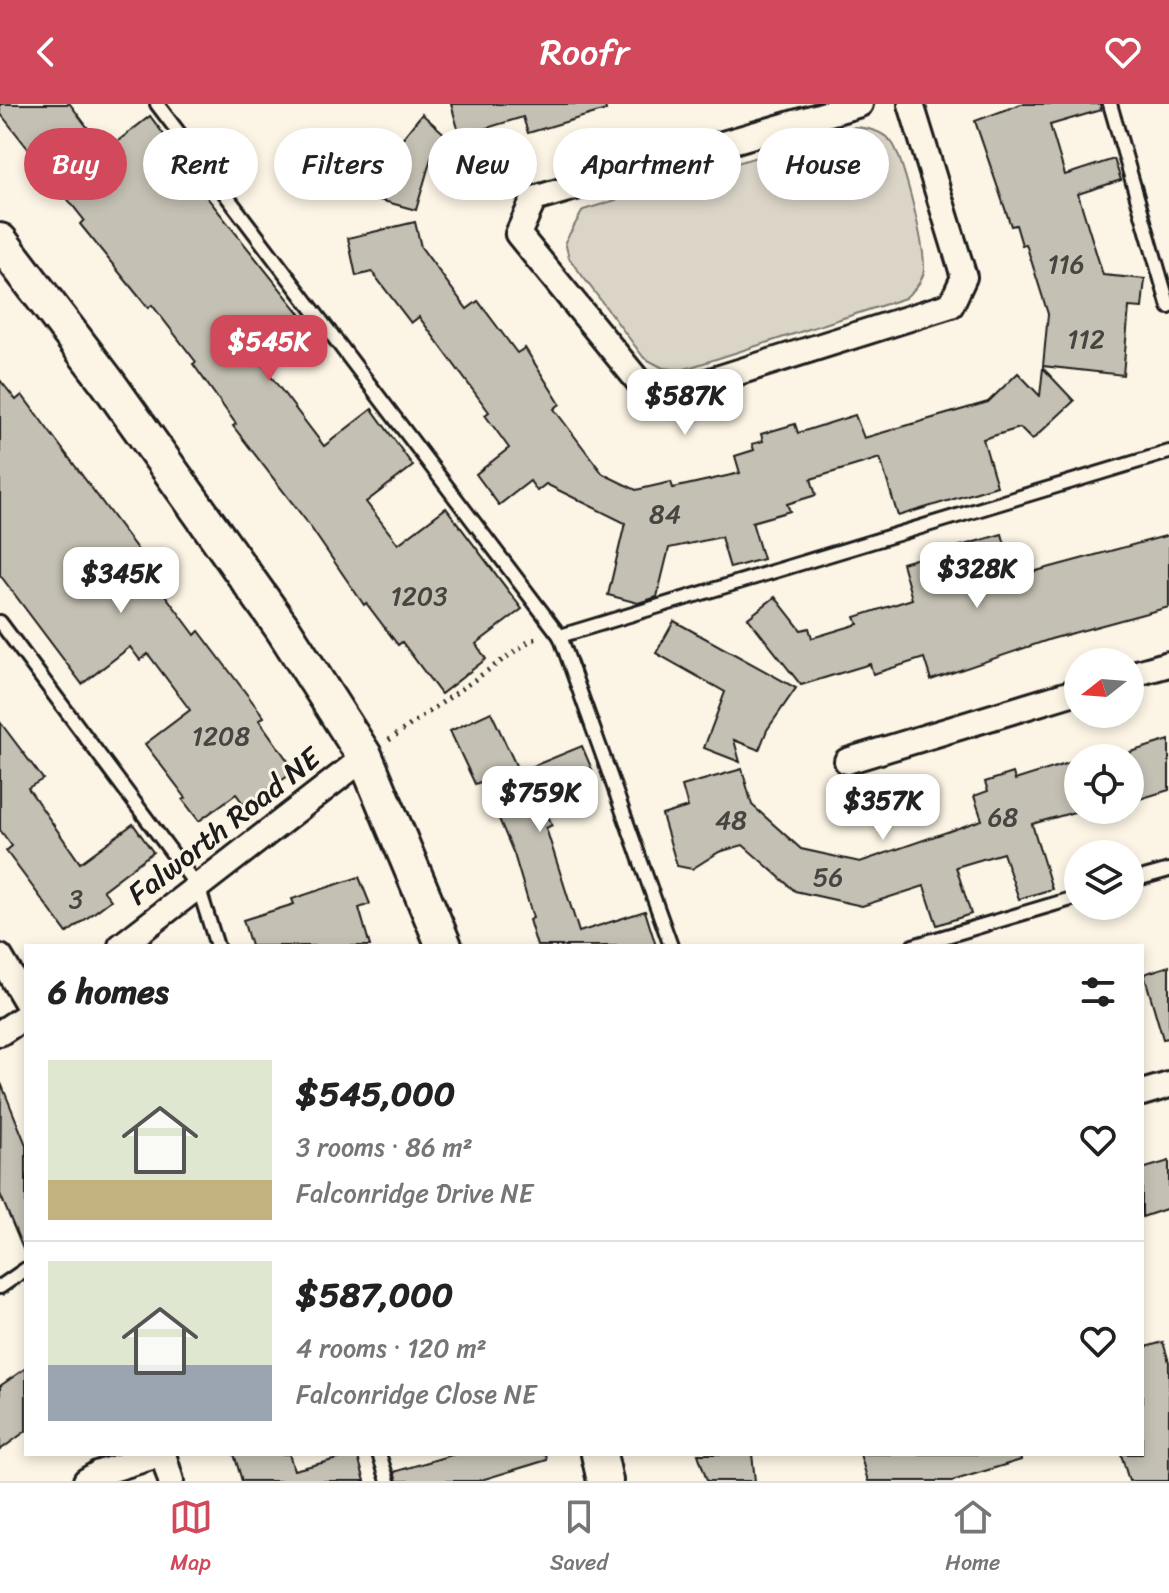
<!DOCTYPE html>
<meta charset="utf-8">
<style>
:root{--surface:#fff;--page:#f6f6f6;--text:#222;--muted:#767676;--line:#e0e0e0;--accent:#d1495b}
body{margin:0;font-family:Sriracha,sans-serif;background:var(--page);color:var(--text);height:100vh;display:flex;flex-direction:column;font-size:30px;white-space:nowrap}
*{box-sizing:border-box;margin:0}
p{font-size:26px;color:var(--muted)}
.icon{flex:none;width:44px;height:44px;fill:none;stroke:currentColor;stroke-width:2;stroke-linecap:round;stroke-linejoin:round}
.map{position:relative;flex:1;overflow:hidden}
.drawer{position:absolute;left:24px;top:840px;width:1120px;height:512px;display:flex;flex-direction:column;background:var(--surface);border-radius:0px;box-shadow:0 4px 12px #0003}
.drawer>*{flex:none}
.top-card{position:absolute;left:24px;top:24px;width:1122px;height:72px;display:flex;gap:16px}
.needle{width:52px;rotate:253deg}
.buttons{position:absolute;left:1064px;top:544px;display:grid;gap:16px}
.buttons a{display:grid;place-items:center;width:80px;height:80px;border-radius:50%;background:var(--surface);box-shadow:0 4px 12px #0003;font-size:40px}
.price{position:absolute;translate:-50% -68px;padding:0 18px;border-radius:16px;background:#fff;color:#222;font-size:26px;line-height:52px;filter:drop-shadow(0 2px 4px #0008)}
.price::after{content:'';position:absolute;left:50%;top:48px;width:24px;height:18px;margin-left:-12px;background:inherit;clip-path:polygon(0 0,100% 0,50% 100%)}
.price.on{background:var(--accent);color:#fff}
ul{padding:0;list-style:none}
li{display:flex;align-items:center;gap:24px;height:200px;padding:0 24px}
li+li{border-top:2px solid var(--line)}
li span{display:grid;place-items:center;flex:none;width:224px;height:160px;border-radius:0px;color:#555}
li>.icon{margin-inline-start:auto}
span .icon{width:96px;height:96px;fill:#fffc;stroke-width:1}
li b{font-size:34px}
h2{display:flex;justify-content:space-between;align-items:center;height:96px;padding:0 24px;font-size:34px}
.chip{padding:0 28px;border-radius:36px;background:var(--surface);box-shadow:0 4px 12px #0003;font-size:28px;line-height:72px}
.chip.on{background:var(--accent);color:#fff}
header{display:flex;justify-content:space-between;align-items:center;height:104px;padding:0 24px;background:var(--accent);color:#fff;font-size:36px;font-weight:600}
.tab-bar{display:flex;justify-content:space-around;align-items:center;height:112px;border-top:2px solid var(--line);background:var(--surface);font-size:22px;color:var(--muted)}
.tab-bar a{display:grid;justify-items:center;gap:4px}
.tab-bar .on{color:var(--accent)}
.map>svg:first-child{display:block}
.green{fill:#dbd5c8;stroke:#7c7872;stroke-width:2}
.building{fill:#c4c0b3;stroke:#1c1c1c;stroke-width:2}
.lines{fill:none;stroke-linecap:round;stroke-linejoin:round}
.lane-casing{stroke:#1c1c1c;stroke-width:18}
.street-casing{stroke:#1c1c1c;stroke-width:30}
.secondary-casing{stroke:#1c1c1c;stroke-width:40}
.path{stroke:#1c1c1c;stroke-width:5;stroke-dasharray:2 6;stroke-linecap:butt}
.lane{stroke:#fcf5e5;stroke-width:12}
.street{stroke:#fcf5e5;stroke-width:24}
.secondary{stroke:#fcf5e5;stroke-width:34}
.labels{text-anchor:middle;stroke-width:6;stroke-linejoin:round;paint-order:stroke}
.number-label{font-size:26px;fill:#464542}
.street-label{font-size:30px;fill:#1c1c1c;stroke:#fcf5e5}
</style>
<header><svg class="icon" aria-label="back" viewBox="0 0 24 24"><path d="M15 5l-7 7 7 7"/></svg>Roofr<svg class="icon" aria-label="heart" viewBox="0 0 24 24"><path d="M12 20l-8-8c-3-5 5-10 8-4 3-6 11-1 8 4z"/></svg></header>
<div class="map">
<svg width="1169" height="1377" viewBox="0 0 1169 1377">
<rect width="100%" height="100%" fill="#fcf5e5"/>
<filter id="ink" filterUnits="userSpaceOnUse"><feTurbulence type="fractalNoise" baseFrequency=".0125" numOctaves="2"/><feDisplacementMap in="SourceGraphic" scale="16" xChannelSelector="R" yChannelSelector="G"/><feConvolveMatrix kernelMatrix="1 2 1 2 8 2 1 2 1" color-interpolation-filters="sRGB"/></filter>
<g filter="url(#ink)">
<path class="green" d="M855 23C869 24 884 27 893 40 903 54 929 154 923 171 920 181 913 187 905 194L682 266 663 264 644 254 569 154 565 138 583 106Z"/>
<g class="building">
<polygon points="0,0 70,0 105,47 150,12 208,90 206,92 309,221 260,258 324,342 372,305 413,362 366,398 398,440 446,404 522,505 476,540 486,555 441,590 402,538 398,541 366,499 364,501 307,418 233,322 236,320 193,260 196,258 152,201 148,204 80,120 84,116 0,9"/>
<polygon points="451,0 605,0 606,6 528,29 523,13 460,32"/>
<polygon points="1021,0 1100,0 1101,6 1050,21 1065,71 1114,55 1121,76 1078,90 1103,171 1145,175 1142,204 1129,203 1123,271 1043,262 1048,210 1026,140 1022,141 1016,121 1011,122 975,17"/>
<polygon points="422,10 448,33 432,51 416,106 343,86 352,54 380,62"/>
<polygon points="415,118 421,143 467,205 478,197 517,249 525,244 560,300 554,305 603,370 636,386 671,378 673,384 740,369 735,352 754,346 752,340 763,337 761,330 795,320 798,329 855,311 864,334 988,298 1018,269 1040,292 1043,264 1074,297 1032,336 1020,324 983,335 997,382 898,412 880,354 811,375 816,391 787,400 790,407 752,418 763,455 730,464 721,433 669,444 657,493 638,499 608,491 625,419 546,380 537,387 530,377 499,401 476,370 509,344 485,311 489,308 419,213 411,219 372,168 356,172 348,134"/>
<polygon points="0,276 16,296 22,291 55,335 152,465 148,468 195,531 199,527 264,613 259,616 295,667 245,702 236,690 199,717 183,696 186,694 145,640 190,606 148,550 140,556 130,543 82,580 0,471"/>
<polygon points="1002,430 1014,473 1169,431 1169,503 1051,535 931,576 924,554 873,570 870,560 801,581 748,514 775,493 801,526 809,524 812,534 858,520 855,513 912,495 902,459"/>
<polygon points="674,517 796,584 767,626 759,646 734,636 740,658 704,644 725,588 656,549"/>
<polygon points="491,608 519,668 582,642 596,675 542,698 552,721 546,724 579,828 645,807 656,842 537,842 529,816 533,814 514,750 483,677 475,680 450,627"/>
<polygon points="0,618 43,675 28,684 80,759 133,720 153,748 103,786 111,796 67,829 6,747 12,742 0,726"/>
<polygon points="1169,636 1169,686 1130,698 1130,648"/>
<polygon points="1078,656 1078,707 1032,720 1052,785 1019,795 1003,749 956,763 971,810 937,821 924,782 862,802 795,787 743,741 719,748 692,765 677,762 662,711 688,703 682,682 742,665 752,701 801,745 860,758 982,716 974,692 988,687 985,678 1013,669 1015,676"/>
<polygon points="359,773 370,800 359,804 370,842 251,842 243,816 294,800 292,795"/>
<polygon points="1169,862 1169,934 1163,935 1144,870"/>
<polygon points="1,979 26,1041 26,1152 0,1090"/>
<polygon points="1169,1057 1169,1104 1142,1113 1142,1065"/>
<polygon points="1163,1238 1169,1258 1169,1377 1129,1377 1121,1350 1142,1350 1142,1244"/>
<polygon points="26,1264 26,1327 0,1346 0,1282"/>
<polygon points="234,1350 289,1350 294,1366 357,1350 365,1377 242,1377"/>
<polygon points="455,1350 546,1350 547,1356 478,1377 397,1377 394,1368"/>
<polygon points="698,1350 752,1350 755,1377 707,1377"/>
<polygon points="860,1350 1020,1350 1021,1356 952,1377 868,1377"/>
</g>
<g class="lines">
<g class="lane-casing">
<g id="lane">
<polyline points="157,0 560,532"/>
<polyline points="1110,0 1169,203"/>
<polyline points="0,518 199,785 217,842"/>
<polyline points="1130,777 1169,766"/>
<polyline points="671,842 560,532 1169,348"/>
<polyline points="913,842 1078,793"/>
<polyline points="0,1183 26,1165"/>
<polyline points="379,1350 388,1377"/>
</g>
</g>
<g class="street-casing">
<g id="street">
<polyline points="860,0 534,95 518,130 653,295 951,201 964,173 911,0"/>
<polyline points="1130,571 1169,560"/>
<polyline points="847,657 1078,587"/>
<polyline points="121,842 365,653"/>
<polyline points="0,853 26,897"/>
<polyline points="0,929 26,912"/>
<polyline points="1142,989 1169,981"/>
<polyline points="163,1350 171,1377"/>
<polyline points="86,1377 99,1369 161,1350"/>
</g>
</g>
<g class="secondary-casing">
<g id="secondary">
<polyline points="0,137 108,279 283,525 365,653 444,842"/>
<polyline points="599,1350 605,1377"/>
</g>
</g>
<polyline class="path" points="389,636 531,536 539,535"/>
<use href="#lane" class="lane"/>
<use href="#street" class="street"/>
<use href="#secondary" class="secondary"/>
</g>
</g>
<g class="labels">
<g class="number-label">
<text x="1066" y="169">116</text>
<text x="1086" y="244">112</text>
<text x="665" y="419">84</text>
<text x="419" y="501">1203</text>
<text x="221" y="641">1208</text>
<text x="1003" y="722">68</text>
<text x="731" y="725">48</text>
<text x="828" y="782">56</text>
<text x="76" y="804">3</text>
</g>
<g class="street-label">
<text transform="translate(224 722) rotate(-38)" y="10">Falworth Road NE</text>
</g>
</g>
</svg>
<div class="buttons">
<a><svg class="needle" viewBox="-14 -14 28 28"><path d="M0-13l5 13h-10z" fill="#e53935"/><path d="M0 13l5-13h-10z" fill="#767676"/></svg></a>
<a><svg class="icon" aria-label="locate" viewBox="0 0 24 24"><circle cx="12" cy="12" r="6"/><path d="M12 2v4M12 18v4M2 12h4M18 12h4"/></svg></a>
<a><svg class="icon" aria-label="layers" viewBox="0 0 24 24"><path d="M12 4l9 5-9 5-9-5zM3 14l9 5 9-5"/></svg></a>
</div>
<b class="price on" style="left:269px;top:279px">$545K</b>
<b class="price" style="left:685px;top:333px">$587K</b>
<b class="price" style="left:977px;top:506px">$328K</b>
<b class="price" style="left:121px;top:511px">$345K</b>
<b class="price" style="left:540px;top:730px">$759K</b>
<b class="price" style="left:883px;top:738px">$357K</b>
<div class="top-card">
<a class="chip on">Buy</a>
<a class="chip">Rent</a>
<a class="chip">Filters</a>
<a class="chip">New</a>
<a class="chip">Apartment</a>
<a class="chip">House</a>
</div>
<section class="drawer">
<h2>6 homes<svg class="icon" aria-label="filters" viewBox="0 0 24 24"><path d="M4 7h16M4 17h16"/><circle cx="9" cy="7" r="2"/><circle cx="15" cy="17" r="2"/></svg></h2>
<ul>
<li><span style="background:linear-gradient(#dfe7d0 75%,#c2b280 0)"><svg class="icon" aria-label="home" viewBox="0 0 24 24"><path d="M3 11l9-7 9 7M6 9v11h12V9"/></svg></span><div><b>$545,000</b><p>3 rooms · 86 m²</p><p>Falconridge Drive NE</p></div><svg class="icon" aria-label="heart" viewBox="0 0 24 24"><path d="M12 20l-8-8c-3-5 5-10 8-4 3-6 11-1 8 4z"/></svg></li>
<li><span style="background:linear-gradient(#dfe7d0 65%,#9aa5b1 0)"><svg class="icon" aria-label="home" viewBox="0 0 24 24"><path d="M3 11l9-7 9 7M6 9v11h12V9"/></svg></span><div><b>$587,000</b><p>4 rooms · 120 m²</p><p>Falconridge Close NE</p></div><svg class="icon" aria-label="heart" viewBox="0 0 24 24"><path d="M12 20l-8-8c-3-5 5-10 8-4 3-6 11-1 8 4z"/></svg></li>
</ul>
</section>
</div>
<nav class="tab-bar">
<a class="on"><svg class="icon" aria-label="map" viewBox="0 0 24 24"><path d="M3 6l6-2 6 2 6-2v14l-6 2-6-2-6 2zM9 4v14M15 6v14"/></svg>Map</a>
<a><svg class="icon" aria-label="saved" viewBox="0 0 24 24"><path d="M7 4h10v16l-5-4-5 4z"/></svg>Saved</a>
<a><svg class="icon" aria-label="home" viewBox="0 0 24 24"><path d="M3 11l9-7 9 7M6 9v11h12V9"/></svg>Home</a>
</nav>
